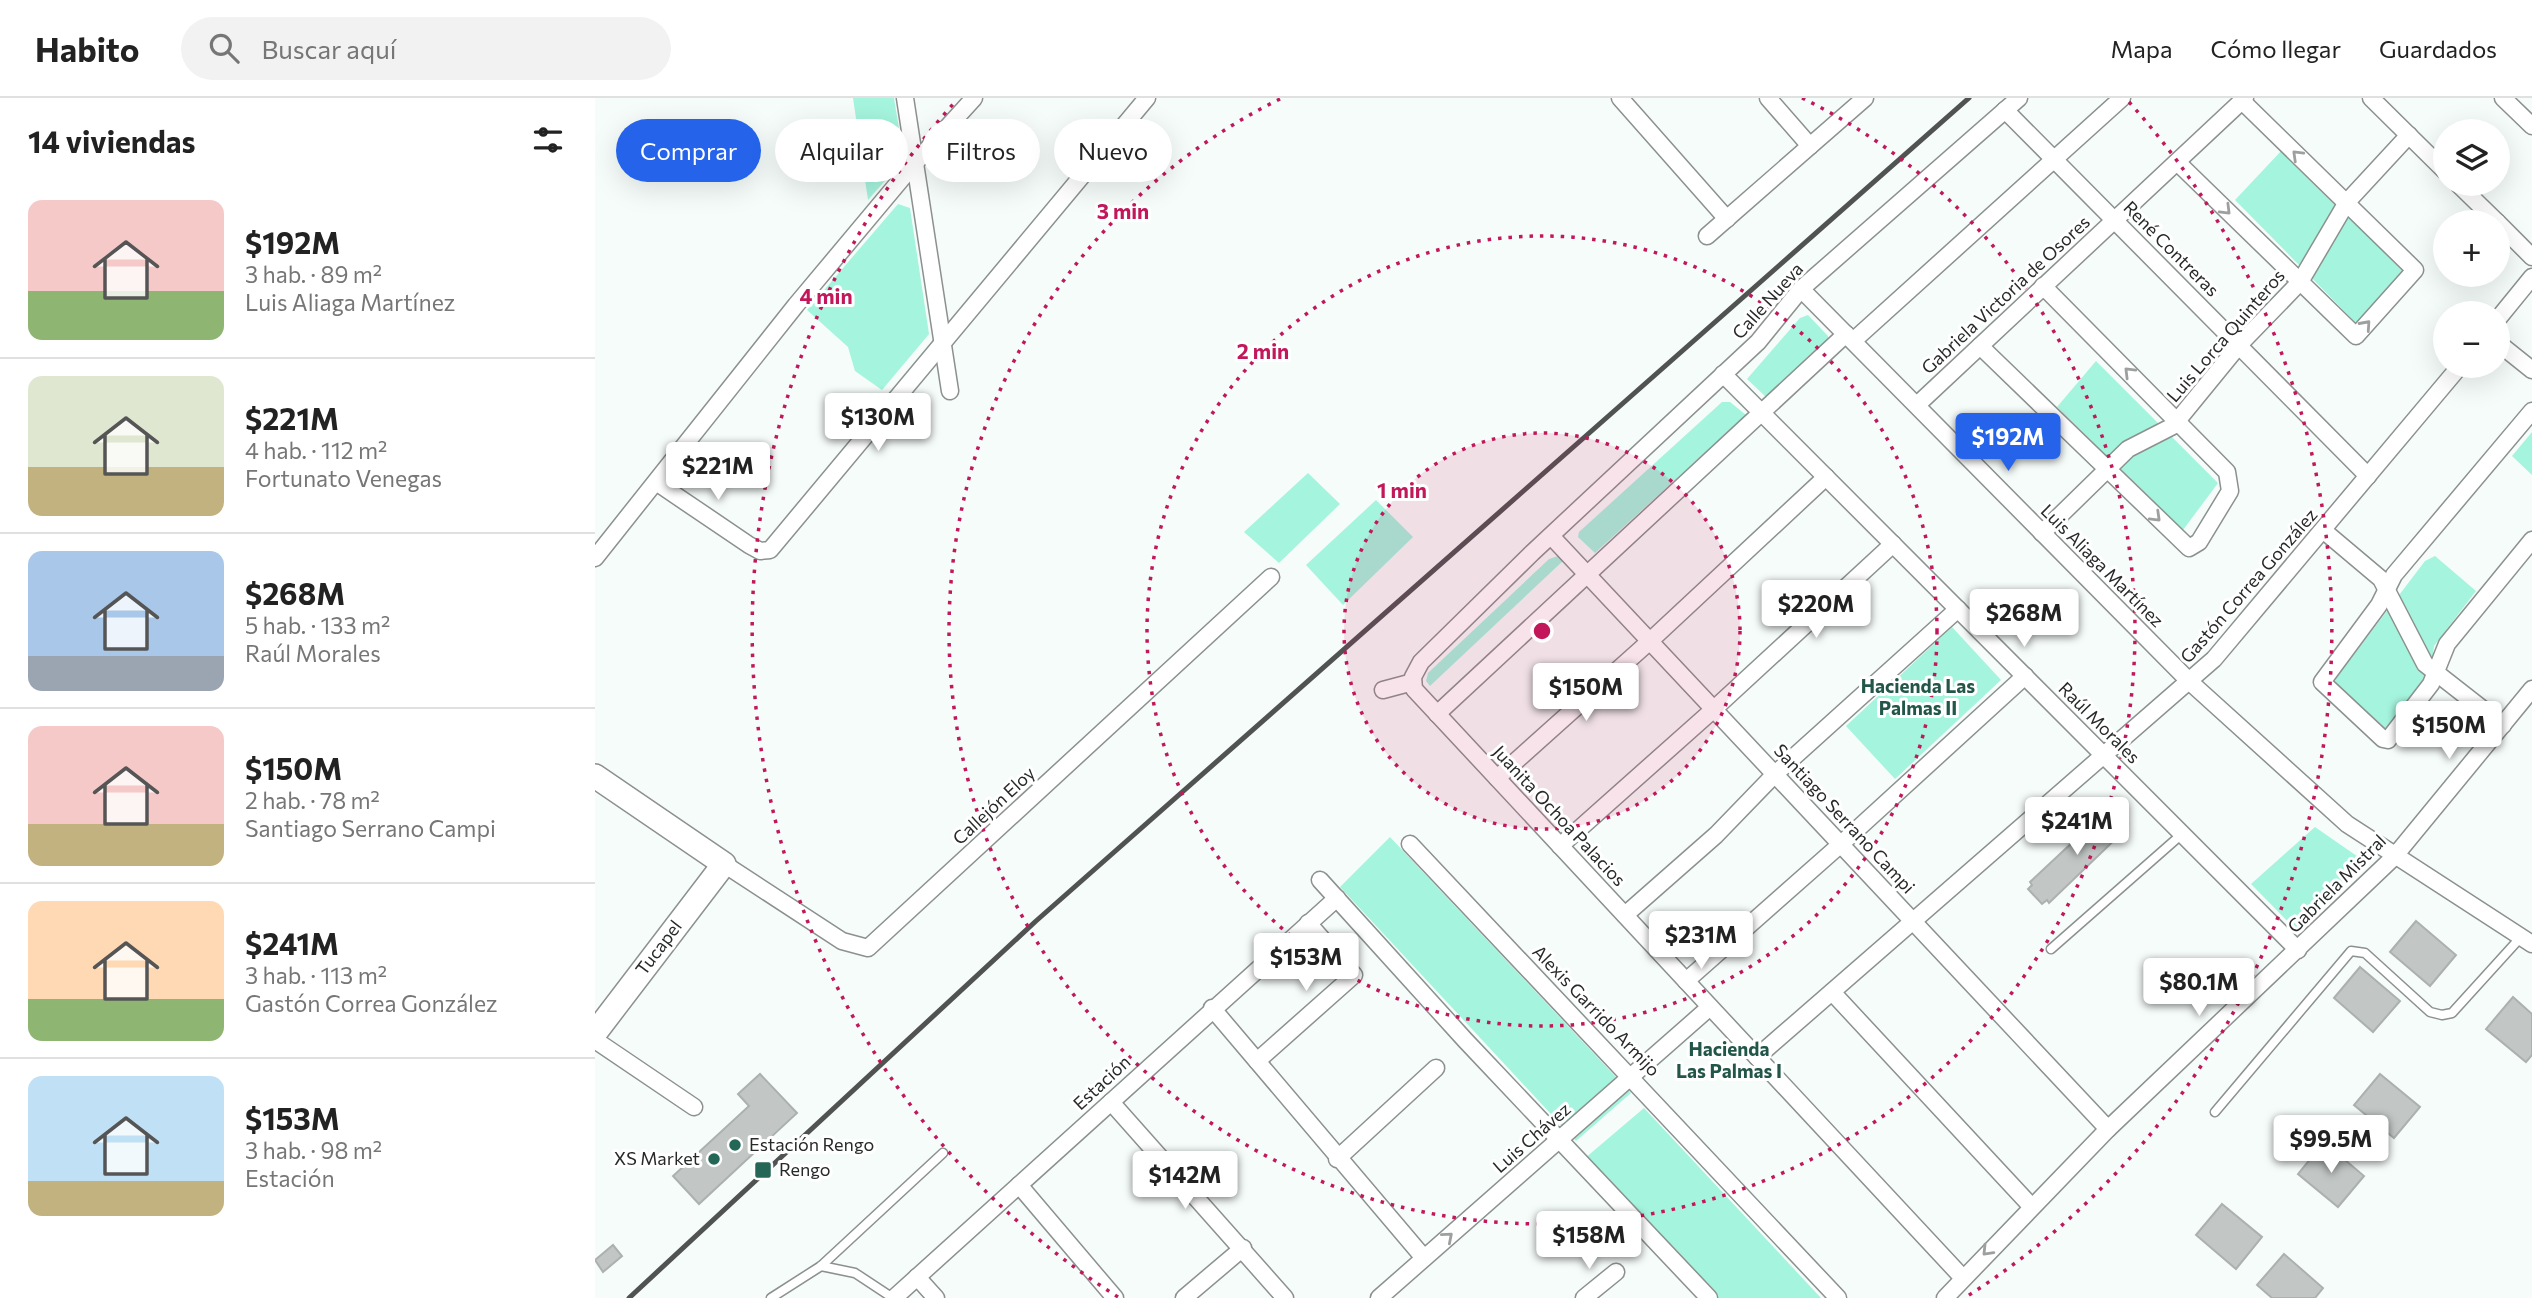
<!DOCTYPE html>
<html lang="es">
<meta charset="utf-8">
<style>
:root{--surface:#fff;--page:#f2f2f2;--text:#222;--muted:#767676;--line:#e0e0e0;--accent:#2563eb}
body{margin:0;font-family:Commissioner,sans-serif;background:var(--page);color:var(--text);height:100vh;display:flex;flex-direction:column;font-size:26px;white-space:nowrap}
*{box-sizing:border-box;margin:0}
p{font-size:23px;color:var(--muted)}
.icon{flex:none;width:38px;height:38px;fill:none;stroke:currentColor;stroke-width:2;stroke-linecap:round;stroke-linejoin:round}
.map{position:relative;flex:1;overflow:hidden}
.sheet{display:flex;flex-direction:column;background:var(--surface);width:595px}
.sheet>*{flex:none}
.banner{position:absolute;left:21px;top:21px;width:665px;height:63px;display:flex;gap:14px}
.fabs{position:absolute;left:1838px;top:21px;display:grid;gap:14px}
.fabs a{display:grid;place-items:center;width:77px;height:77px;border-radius:50%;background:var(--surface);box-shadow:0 7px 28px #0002;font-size:35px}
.price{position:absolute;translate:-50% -60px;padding:0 16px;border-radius:7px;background:#fff;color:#222;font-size:23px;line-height:46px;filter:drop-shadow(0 2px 4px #0008)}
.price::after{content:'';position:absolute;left:50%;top:42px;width:21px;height:16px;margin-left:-10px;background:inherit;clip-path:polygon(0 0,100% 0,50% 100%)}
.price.on{background:var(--accent);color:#fff}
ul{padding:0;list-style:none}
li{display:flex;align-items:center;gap:21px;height:175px;padding:0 28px}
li+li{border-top:2px solid var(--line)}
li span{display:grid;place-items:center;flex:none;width:196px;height:140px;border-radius:14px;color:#555}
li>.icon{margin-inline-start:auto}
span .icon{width:84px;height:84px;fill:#fffc;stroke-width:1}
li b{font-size:30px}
h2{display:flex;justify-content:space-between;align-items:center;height:84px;padding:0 28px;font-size:30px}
.chip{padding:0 24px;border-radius:32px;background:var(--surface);box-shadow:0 7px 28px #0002;font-size:24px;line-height:63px}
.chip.on{background:var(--accent);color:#fff}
header{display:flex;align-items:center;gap:42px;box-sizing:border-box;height:98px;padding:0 35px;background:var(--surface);border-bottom:2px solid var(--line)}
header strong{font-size:33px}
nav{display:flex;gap:38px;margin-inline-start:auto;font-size:24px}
.search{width:490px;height:63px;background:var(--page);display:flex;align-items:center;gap:18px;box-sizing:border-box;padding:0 24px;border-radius:38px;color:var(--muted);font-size:26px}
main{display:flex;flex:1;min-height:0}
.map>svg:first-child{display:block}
.green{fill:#a5f4dd}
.building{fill:#c2c7c5;stroke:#acb1af;stroke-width:2}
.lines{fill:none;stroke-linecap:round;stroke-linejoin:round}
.lane-casing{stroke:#8c918f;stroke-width:11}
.street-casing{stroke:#8c918f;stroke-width:19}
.secondary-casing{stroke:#8c918f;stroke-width:26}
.lane{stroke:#fff;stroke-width:8}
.street{stroke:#fff;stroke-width:16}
.secondary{stroke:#fff;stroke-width:23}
.rail{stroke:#505352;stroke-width:5}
.oneway{stroke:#9e9f9f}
.ring{fill:none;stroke:#c2185b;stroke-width:3.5;stroke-dasharray:3.5 7}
.poi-dot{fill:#246756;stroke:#fff;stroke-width:2.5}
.labels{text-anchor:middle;stroke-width:6;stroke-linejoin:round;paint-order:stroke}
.street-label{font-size:18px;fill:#282a2a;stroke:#fff}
.poi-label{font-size:18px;fill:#282a2a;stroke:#fff;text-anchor:start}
.neighbourhood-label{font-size:19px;font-weight:bold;fill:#225648;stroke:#fff}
.centre{fill:#c2185b;stroke:#fff;stroke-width:3.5}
.ring-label{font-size:21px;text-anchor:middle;font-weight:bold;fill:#c2185b;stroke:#fff;stroke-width:6;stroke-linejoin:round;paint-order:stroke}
</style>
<header>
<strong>Habito</strong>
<div class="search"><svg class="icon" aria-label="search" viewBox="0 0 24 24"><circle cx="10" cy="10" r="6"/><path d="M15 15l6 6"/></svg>Buscar aquí</div>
<nav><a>Mapa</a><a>Cómo llegar</a><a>Guardados</a></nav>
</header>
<main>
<section class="sheet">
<h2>14 viviendas<svg class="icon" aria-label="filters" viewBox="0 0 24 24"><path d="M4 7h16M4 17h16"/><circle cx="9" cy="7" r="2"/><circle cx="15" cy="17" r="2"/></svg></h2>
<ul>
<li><span style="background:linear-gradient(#f6c9c9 65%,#8fb573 0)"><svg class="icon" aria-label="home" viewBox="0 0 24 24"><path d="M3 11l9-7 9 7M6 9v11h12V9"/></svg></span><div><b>$192M</b><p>3 hab. · 89 m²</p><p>Luis Aliaga Martínez</p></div></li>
<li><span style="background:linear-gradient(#dfe7d0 65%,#c2b280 0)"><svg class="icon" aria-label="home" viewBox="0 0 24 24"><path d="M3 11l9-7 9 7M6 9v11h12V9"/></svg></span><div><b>$221M</b><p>4 hab. · 112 m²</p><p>Fortunato Venegas</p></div></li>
<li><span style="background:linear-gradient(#a9c7e8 75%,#9aa5b1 0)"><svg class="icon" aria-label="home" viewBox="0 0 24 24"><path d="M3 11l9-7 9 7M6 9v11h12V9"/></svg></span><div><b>$268M</b><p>5 hab. · 133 m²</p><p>Raúl Morales</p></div></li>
<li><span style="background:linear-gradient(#f6c9c9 70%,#c2b280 0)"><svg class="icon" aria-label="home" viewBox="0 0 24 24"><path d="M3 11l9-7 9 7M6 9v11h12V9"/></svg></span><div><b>$150M</b><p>2 hab. · 78 m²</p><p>Santiago Serrano Campi</p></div></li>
<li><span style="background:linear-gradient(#ffd9b3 70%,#8fb573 0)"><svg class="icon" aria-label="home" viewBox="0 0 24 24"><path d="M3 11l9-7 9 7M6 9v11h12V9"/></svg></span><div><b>$241M</b><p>3 hab. · 113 m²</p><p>Gastón Correa González</p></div></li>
<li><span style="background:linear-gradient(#bfe0f5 75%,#c2b280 0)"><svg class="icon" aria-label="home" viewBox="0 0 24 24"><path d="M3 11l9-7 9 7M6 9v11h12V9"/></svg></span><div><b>$153M</b><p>3 hab. · 98 m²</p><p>Estación</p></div></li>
</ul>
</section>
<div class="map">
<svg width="1937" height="1200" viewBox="0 0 1937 1200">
<rect width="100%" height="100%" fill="#f6fcfa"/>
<g class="green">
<polygon points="258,0 299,0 309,61 273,102"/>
<polygon points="1688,51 1811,175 1762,226 1640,102"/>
<polygon points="303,106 315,110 334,236 287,292 260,273 253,249 212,212"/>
<polygon points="1213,217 1233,238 1233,244 1172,300 1152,281 1205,220"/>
<polygon points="1501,263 1623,385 1588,432 1462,309"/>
<polygon points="1127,304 1135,304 1151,317 1000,455 983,439 984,434"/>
<polygon points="1937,334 1937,377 1917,358"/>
<polygon points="713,375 745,406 684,465 649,434"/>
<polygon points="781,402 818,439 748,507 711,467"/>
<polygon points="963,458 969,462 835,588 831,583 833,575 954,461"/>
<polygon points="1840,458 1881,493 1839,548 1836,574 1794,632 1783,634 1738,590 1741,580 1830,463"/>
<polygon points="1357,529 1406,582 1300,681 1251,628"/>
<polygon points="1720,729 1769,763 1702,833 1656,786"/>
<polygon points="795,739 1036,995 981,1043 745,789"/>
<polygon points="1049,1010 1226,1200 1122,1200 989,1061"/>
</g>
<g class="building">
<polygon points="1519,711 1533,726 1528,730 1530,732 1454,805 1452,802 1447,806 1433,791 1437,787 1435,784 1511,713 1514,716"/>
<polygon points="1821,823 1861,857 1835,888 1795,854"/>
<polygon points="1765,869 1805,903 1778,934 1739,900"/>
<polygon points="1918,899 1937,916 1937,957 1931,964 1891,931"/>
<polygon points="165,976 202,1015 104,1106 78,1078 154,1008 143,996"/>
<polygon points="1785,976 1825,1009 1799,1040 1759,1007"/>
<polygon points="1729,1044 1769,1078 1743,1109 1703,1076"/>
<polygon points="1627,1106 1667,1139 1641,1171 1601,1137"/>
<polygon points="18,1147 27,1158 8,1174 0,1162"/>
<polygon points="1689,1156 1728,1190 1720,1200 1677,1200 1662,1187"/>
</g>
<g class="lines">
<g class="lane-casing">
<g id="lane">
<polyline points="1456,851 1587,736"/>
<polyline points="1620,1014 1756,853 1770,855 1835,914 1847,917 1857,915 1926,839"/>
<polyline points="226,1168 260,1175 298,1200"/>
<polyline points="176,1200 226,1168 348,1055"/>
</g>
</g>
<g class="street-casing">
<g id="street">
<polyline points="310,0 355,293"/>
<polyline points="1025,0 1132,121"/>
<polyline points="1173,0 1215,48"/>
<polyline points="1776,0 1850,73"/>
<polyline points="1908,0 1937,28"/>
<polyline points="1410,12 1773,378"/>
<polyline points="1582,64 1761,238 1820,172 1647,3"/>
<polyline points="1863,86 1902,124"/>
<polyline points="1902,124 1937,159"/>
<polyline points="1112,138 1270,0"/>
<polyline points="1206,191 1595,584 1752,726 1937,846"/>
<polyline points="1902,222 1937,179"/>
<polyline points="1258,243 1527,0"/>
<polyline points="1902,244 1937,272"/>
<polyline points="1385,248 1594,450 1604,444 1635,393 1632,374 1448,188"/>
<polyline points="1128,276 1703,852"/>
<polyline points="1322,307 1650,0"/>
<polyline points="1937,313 1799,477 1784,507 1727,584 1788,641 1793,642 1836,586 1852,546 1937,442"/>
<polyline points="61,384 154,447 165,453 175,452 552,0"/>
<polyline points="1729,433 1786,481 1830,566 1908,627"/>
<polyline points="1447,435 1533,351 1578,328 1645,246 1705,184 1752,104 1814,37"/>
<polyline points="956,438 1513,1031"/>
<polyline points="0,460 201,207 319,66 379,0"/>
<polyline points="788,592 818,584"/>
<polyline points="842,616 1251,236"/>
<polyline points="902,680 1055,543 1231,379"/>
<polyline points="815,746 1243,1200"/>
<polyline points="965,748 1119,611 1298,446"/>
<polyline points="129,766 247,843 273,850 676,479"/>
<polyline points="725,782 870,942 1114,1200"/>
<polyline points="1030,817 1121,737 1180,676 1363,511"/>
<polyline points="1091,883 1246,746 1430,578"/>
<polyline points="1237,894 1436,1108"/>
<polyline points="617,910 829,1160"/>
<polyline points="0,942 99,1009"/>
<polyline points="1162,959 1619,561 1865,268"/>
<polyline points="662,963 759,877 713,825"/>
<polyline points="516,1004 690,1200"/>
<polyline points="742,1061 841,970"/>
<polyline points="424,1087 520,1200"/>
<polyline points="322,1179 341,1200"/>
<polyline points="1367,1179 819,591 818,579 826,564 937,455 1163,244 1206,191 1424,0"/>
<polyline points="299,1200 742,800"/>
<polyline points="589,1200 648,1150"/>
<polyline points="784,1200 1115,909"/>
<polyline points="989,1200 1021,1174"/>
<polyline points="1350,1200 1513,1031 1799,759 1937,591"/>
</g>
</g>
<g class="secondary-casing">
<polyline id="secondary" points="0,678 129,766 0,935"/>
</g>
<use href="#lane" class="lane"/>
<use href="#street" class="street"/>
<use href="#secondary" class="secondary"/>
<polyline class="rail" points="34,1200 441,823 1374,0"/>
</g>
<defs><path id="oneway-chevron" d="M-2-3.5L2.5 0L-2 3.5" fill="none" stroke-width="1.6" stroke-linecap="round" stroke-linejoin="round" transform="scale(1.75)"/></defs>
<g class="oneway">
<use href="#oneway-chevron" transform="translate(1702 57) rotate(-136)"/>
<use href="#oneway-chevron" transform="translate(1631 112) rotate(45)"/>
<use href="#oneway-chevron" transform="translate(1771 227) rotate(-48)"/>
<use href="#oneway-chevron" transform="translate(1534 274) rotate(-135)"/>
<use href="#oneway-chevron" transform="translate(1561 419) rotate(44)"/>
<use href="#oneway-chevron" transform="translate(853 1139) rotate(-41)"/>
<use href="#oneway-chevron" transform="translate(1392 1153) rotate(134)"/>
</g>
<circle cx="947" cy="533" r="198" fill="#c2185b" fill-opacity=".12"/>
<g class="ring">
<circle cx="947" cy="533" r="198"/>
<circle cx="947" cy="533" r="395"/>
<path d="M1207 0A593 593 0 1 1 687 0"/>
<path d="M523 1199A790 790 0 0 1 360 4M1534 4A790 790 0 0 1 1371 1199"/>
</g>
<g class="poi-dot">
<circle cx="140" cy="1047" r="7"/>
<circle cx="119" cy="1061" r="7"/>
<rect x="159" y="1063" width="18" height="18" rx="3.5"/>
</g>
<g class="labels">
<g class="street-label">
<text transform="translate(1576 151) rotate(45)" y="6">René Contreras</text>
<text transform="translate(1411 197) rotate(-43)" y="6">Gabriela Victoria de Osores</text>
<text transform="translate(1173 203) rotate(-48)" y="6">Calle Nueva</text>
<text transform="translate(1631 238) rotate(-49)" y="6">Luis Lorca Quinteros</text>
<text transform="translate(1507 468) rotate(45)" y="6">Luis Aliaga Martínez</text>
<text transform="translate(1654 488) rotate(-49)" y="6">Gastón Correa González</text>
<text transform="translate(1504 625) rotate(45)" y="6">Raúl Morales</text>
<text transform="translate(399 708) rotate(-43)" y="6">Callejón Eloy</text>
<text transform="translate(964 718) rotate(47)" y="6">Juanita Ochoa Palacios</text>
<text transform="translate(1249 721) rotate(47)" y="6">Santiago Serrano Campi</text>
<text transform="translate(1742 786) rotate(-45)" y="6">Gabriela Mistral</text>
<text transform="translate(64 850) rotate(-53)" y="6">Tucapel</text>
<text transform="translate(1001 913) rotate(46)" y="6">Alexis Garrido Armijo</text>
<text transform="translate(507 985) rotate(-43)" y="6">Estación</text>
<text transform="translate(937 1040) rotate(-41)" y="6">Luis Chávez</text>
</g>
<g class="poi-label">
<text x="154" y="1053">Estación Rengo</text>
<text x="105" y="1067" text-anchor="end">XS Market</text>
<text x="184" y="1078">Rengo</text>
</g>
<g class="neighbourhood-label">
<text x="1323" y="595">Hacienda Las<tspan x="1323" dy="22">Palmas II</tspan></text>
<text x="1134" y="958">Hacienda<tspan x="1134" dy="22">Las Palmas I</tspan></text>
</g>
</g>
<circle cx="947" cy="533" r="10" class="centre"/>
<g class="ring-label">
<text x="528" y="121">3 min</text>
<text x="231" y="206">4 min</text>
<text x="668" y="261">2 min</text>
<text x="807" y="400">1 min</text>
</g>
</svg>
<div class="fabs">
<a><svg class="icon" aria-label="layers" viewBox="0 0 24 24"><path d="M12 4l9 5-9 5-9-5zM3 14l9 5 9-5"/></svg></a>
<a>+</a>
<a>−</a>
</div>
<b class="price" style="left:283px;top:355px">$130M</b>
<b class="price on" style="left:1413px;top:375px">$192M</b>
<b class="price" style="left:123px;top:404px">$221M</b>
<b class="price" style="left:1221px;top:542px">$220M</b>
<b class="price" style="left:1429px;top:551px">$268M</b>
<b class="price" style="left:991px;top:625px">$150M</b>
<b class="price" style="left:1854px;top:663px">$150M</b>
<b class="price" style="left:1482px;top:759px">$241M</b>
<b class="price" style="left:1106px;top:873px">$231M</b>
<b class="price" style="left:711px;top:895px">$153M</b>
<b class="price" style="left:1604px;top:920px">$80.1M</b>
<b class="price" style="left:1736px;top:1077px">$99.5M</b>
<b class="price" style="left:590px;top:1113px">$142M</b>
<b class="price" style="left:994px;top:1173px">$158M</b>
<div class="banner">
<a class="chip on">Comprar</a>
<a class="chip">Alquilar</a>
<a class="chip">Filtros</a>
<a class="chip">Nuevo</a>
</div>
</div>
</main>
